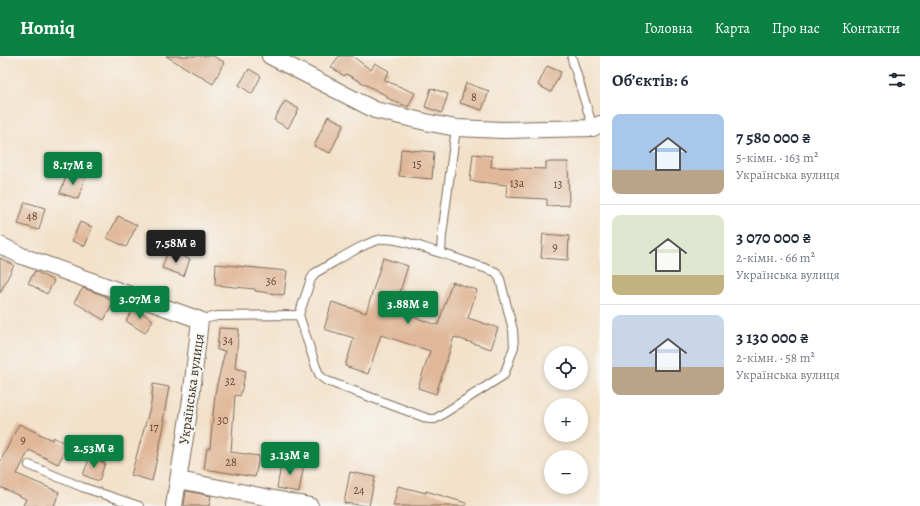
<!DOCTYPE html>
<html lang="uk">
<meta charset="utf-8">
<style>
:root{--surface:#fff;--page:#f2f2f3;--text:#1f2937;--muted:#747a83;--line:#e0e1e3;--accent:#0b8043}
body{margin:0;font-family:Alegreya,serif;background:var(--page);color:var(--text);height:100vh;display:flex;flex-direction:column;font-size:15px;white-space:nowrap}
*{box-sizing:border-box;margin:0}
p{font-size:13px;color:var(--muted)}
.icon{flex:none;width:22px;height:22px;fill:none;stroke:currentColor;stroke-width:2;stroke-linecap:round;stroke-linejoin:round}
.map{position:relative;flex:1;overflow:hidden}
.details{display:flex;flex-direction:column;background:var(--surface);width:320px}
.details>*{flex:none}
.fabs{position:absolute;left:544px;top:290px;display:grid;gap:8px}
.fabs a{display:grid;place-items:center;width:44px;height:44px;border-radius:50%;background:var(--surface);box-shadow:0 2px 6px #0003;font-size:20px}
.price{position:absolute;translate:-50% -34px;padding:0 9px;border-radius:4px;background:var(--accent);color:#fff;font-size:13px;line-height:26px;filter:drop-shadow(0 1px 2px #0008)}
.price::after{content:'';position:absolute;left:50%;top:24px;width:12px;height:9px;margin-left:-6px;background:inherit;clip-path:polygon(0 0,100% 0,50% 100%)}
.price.current{background:#222;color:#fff}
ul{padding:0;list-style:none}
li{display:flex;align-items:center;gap:12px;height:100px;padding:0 12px}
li+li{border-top:1px solid var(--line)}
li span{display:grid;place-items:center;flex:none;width:112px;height:80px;border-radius:8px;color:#555}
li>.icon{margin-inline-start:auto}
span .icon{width:48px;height:48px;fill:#fffc;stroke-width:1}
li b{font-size:17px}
h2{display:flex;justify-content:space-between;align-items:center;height:48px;padding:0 12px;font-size:17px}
header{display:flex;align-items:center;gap:24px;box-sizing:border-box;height:56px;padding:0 20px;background:var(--accent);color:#fff}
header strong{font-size:19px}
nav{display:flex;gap:22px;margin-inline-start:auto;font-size:14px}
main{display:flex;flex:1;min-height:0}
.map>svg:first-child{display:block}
.building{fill:#e0b798}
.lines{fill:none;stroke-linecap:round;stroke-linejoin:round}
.lane-casing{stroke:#7b6a5a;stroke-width:10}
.street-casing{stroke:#7b6a5a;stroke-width:18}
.lane{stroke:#fff;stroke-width:8}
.street{stroke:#fff;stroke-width:16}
.labels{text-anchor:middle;stroke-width:4;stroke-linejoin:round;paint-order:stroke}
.number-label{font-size:12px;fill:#644d3c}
.street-label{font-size:14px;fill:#3b2a1e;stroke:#f6f6f2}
</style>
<header>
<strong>Homiq</strong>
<nav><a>Головна</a><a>Карта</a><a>Про нас</a><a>Контакти</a></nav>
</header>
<main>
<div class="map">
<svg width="600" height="450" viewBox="0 0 600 450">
<rect width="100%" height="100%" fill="#f6f6f2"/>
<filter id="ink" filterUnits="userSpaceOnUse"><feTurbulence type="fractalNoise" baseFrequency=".025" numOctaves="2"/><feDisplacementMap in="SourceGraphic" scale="8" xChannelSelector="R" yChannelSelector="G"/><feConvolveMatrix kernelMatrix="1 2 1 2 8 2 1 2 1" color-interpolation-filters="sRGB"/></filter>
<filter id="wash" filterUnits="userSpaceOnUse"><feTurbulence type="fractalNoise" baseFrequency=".012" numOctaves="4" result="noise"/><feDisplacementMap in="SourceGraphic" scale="16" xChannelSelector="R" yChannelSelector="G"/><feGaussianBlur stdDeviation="0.9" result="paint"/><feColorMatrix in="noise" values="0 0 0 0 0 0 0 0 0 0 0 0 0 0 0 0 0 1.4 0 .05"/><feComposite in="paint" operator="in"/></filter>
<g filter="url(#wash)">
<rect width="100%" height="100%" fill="#f3e1c9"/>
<g id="blocks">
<g class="building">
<polygon points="166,0 213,0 224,6 213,28"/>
<polygon points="339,0 352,0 371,14 375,7 389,15 384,24 415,37 408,51 387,42 387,40 346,18 344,20 331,11"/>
<polygon points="547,10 561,16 551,36 538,29"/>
<polygon points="249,13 261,20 252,38 239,29"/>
<polygon points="466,27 489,35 482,54 460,47"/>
<polygon points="431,32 448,38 442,57 425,51"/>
<polygon points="285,45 299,53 288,72 274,64"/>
<polygon points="328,60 344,68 330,97 314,90"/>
<polygon points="401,93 434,96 432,123 399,120"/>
<polygon points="473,98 492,100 491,111 546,113 546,106 568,106 569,149 547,150 547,143 506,141 507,129 470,125"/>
<polygon points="68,116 85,122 78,143 60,137"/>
<polygon points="25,146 45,152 39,174 18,168"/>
<polygon points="118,160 137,169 126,191 107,182"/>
<polygon points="80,166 92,171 85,190 72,185"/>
<polygon points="543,178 569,180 568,204 541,202"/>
<polygon points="168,195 190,203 184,220 162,212"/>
<polygon points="0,202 14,209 0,237"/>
<polygon points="383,202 408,210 394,255 438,269 452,226 477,234 468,262 498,272 491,293 454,281 436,338 418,332 430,295 381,279 368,318 345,310 354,282 324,273 332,246 366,257"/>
<polygon points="216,208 287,215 284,239 255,235 255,233 215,229"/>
<polygon points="35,215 54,225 47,238 28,227"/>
<polygon points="83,232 103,239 114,246 104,264 74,246"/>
<polygon points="134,252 153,264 145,277 126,265"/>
<polygon points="219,272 239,273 235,312 246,315 240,340 235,339 231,396 259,400 255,421 204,413 207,392 210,392 215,337 225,295 217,294"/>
<polygon points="153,328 169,331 163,365 165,365 152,425 131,419 151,348"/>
<polygon points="19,368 52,384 53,381 68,389 58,408 29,394 17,418 59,436 54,450 23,450 26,443 0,431 0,406"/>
<polygon points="90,401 105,407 99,425 83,419"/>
<polygon points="282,404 304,408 299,436 277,432"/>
<polygon points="350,416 375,421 369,450 344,447"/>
<polygon points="398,430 426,437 426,435 466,447 465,450 393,450"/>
<polygon points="186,435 211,440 209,450 184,450"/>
</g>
</g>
</g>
<g filter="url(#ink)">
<use href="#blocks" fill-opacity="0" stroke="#7b6a5a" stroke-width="1"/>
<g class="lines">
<g class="lane-casing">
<g id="lane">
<polyline points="572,3 593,72"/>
<path d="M299 259 311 223 315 217C332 208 367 184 384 183 400 182 426 193 441 197"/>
<polyline points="200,264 217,260 299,259 316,311 320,320 327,325 429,363 435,363 504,319 514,291 513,274 500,223 496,216 441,197 442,179 456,72"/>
<polyline points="29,409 82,431 139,450"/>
</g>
</g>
<g class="street-casing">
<g id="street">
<polyline points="270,0 375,54 430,67 456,72 502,74 593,72 600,68"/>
<polyline points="0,189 22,200 200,264 191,343 174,450"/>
<polyline points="179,424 310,450"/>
</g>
</g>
<use href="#lane" class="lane"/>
<use href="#street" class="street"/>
</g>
</g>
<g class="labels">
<g class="number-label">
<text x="474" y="45">8</text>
<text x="417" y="112">15</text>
<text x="517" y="131">13а</text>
<text x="558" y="132">13</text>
<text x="32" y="164">48</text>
<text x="555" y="195">9</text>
<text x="271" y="229">36</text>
<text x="228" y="288">34</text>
<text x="230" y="329">32</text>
<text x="223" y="368">30</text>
<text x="154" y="375">17</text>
<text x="23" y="388">9</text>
<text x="231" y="410">28</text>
<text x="359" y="438">24</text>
</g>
<g class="street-label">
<text transform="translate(191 333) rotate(-82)" y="5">Українська вулиця</text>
</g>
</g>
</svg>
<div class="fabs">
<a><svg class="icon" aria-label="locate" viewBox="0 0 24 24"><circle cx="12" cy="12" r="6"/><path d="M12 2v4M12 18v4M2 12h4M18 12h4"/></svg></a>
<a>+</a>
<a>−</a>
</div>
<b class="price" style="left:73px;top:130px">8.17M ₴</b>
<b class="price current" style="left:176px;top:208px">7.58M ₴</b>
<b class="price" style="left:140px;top:264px">3.07M ₴</b>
<b class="price" style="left:408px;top:269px">3.88M ₴</b>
<b class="price" style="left:94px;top:413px">2.53M ₴</b>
<b class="price" style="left:290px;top:420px">3.13M ₴</b>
</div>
<section class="details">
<h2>Об’єктів: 6<svg class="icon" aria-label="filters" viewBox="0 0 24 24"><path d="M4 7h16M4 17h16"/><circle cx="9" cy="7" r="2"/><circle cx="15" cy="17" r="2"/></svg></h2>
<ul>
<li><span style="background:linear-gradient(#a9c7e8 70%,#b9a48a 0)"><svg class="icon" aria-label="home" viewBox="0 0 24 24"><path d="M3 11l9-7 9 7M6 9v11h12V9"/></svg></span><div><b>7 580 000 ₴</b><p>5-кімн. · 163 m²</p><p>Українська вулиця</p></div></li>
<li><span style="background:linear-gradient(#dfe7d0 75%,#c2b280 0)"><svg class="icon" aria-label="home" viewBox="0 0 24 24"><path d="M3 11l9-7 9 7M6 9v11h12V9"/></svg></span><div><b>3 070 000 ₴</b><p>2-кімн. · 66 m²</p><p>Українська вулиця</p></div></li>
<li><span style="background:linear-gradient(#c9d6e8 65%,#b9a48a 0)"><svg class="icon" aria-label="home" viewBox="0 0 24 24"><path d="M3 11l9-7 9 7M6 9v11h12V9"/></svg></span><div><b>3 130 000 ₴</b><p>2-кімн. · 58 m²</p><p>Українська вулиця</p></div></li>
</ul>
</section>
</main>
